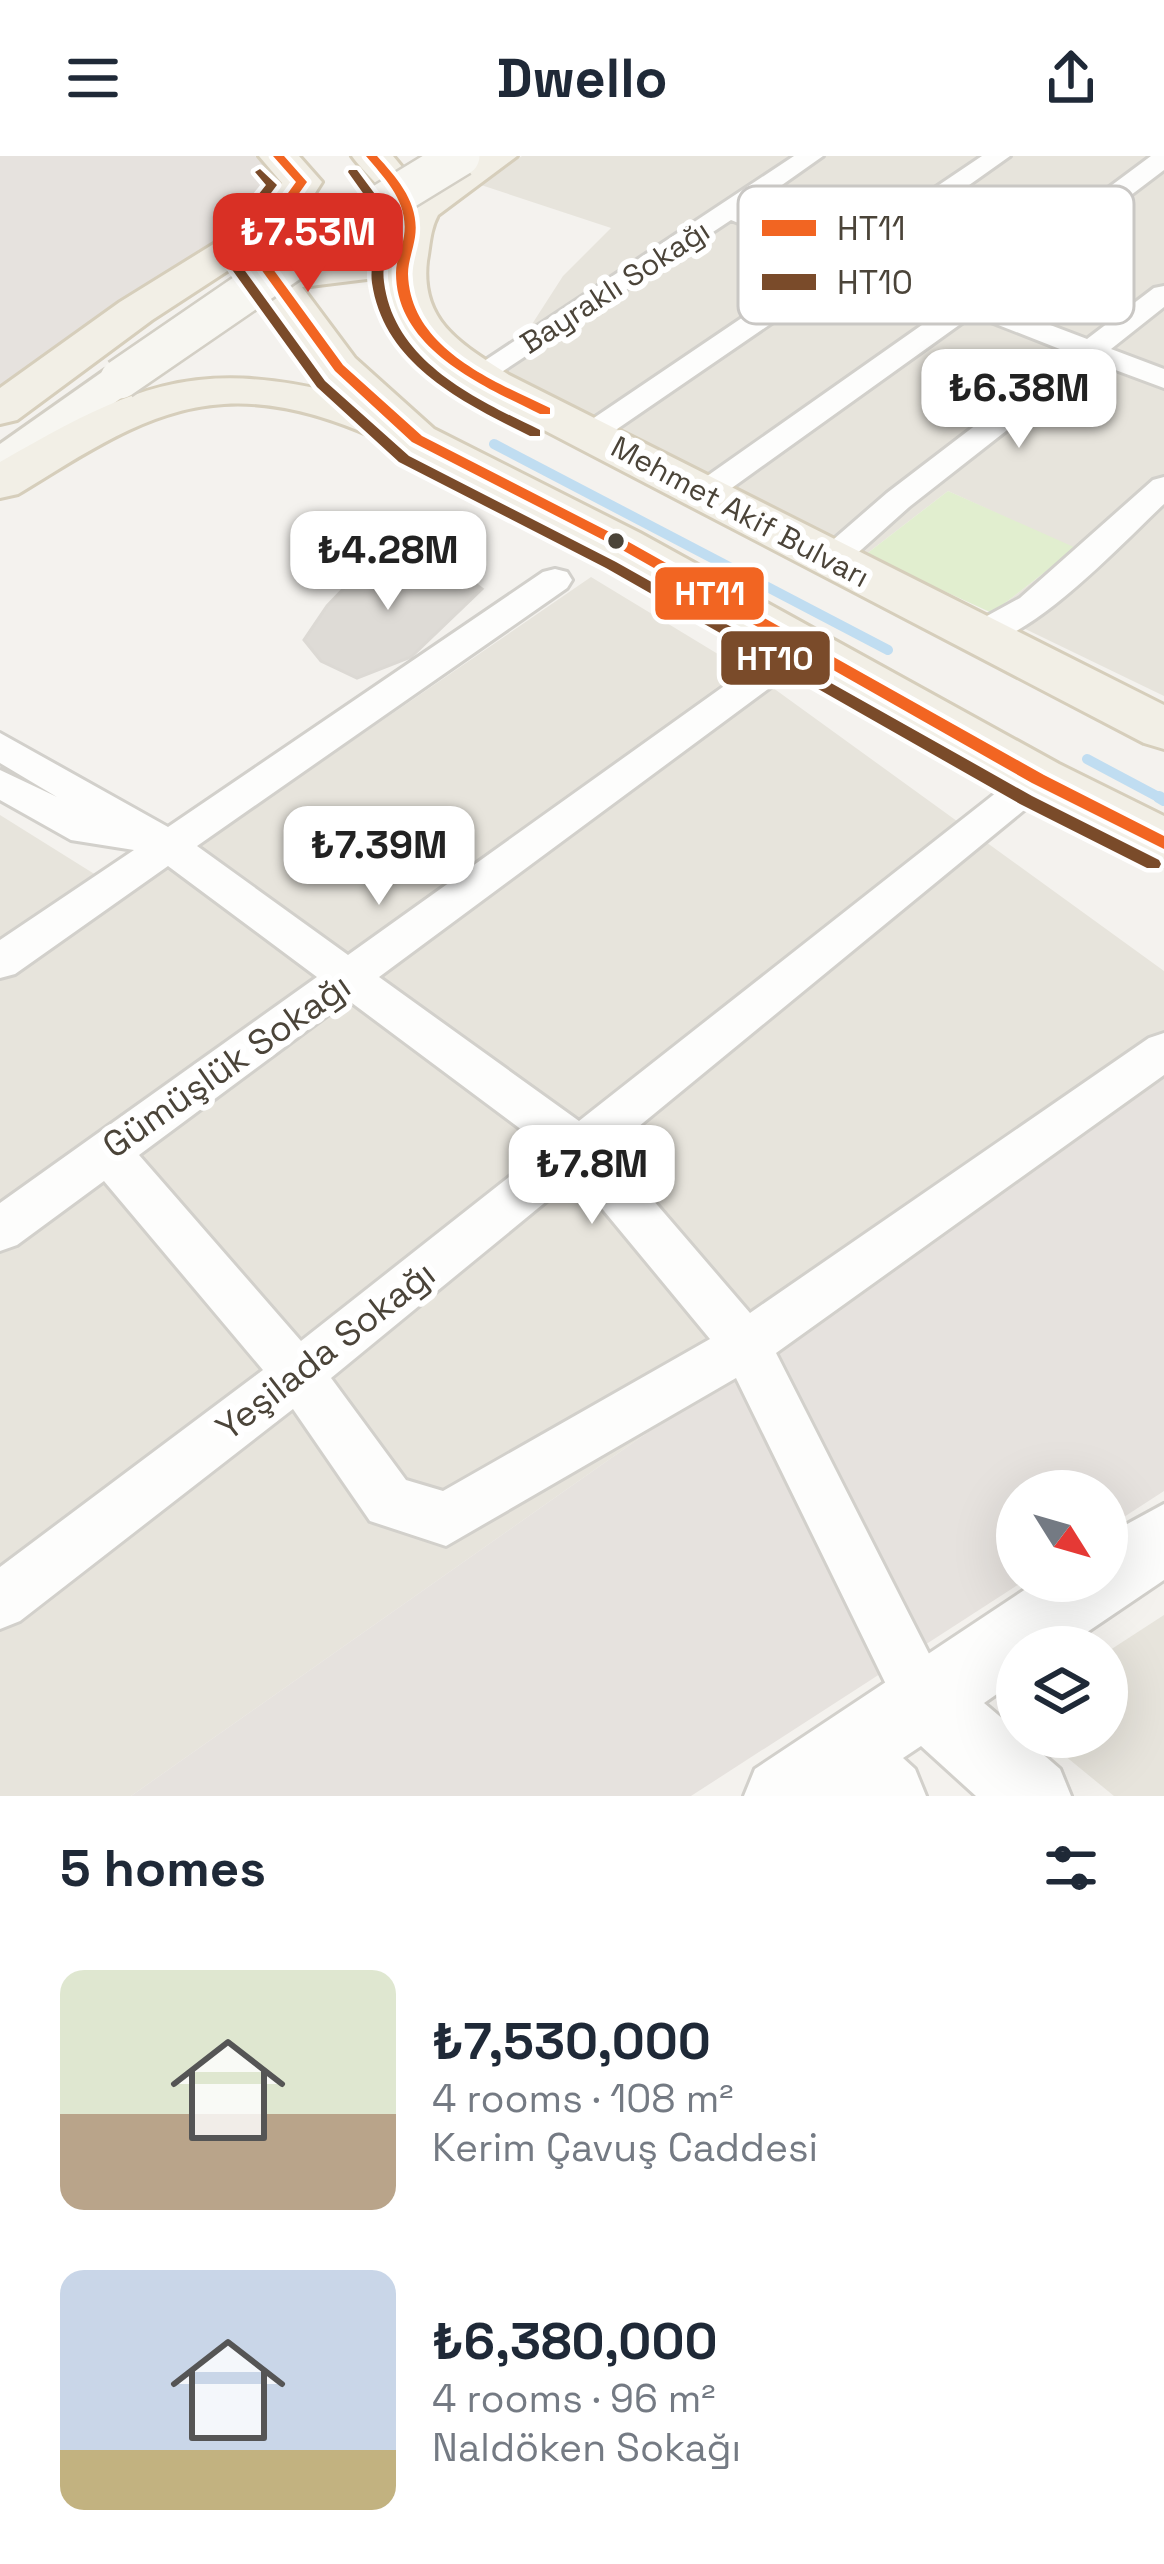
<!DOCTYPE html>
<meta charset="utf-8">
<style>
:root{--surface:#fff;--page:#f2f2f3;--text:#1f2937;--muted:#747a83;--accent:#d93025}
body{margin:0;font-family:"Space Grotesk",sans-serif;background:var(--page);color:var(--text);height:100vh;display:flex;flex-direction:column;font-size:45px;white-space:nowrap}
*{box-sizing:border-box;margin:0}
p{font-size:39px;color:var(--muted)}
.icon{flex:none;width:66px;height:66px;fill:none;stroke:currentColor;stroke-width:2;stroke-linecap:round;stroke-linejoin:round}
.map{position:relative;height:1640px;overflow:hidden}
.sheet{display:flex;flex-direction:column;background:var(--surface);flex:1}
.sheet>*{flex:none}
.needle{width:78px;rotate:127deg}
.controls{position:absolute;left:996px;top:1314px;display:grid;gap:24px}
.controls a{display:grid;place-items:center;width:132px;height:132px;border-radius:50%;background:var(--surface);box-shadow:0 12px 48px #0002;font-size:60px}
.price{position:absolute;translate:-50% -102px;padding:0 27px;border-radius:24px;background:#fff;color:#222;font-size:39px;line-height:78px;filter:drop-shadow(0 3px 6px #0008)}
.price::after{content:'';position:absolute;left:50%;top:72px;width:36px;height:27px;margin-left:-18px;background:inherit;clip-path:polygon(0 0,100% 0,50% 100%)}
.price.selected{background:var(--accent);color:#fff}
ul{padding:0;list-style:none}
li{display:flex;align-items:center;gap:36px;height:300px;padding:0 60px}
li span{display:grid;place-items:center;flex:none;width:336px;height:240px;border-radius:24px;color:#555}
li>.icon{margin-inline-start:auto}
span .icon{width:144px;height:144px;fill:#fffc;stroke-width:1}
li b{font-size:51px}
h2{display:flex;justify-content:space-between;align-items:center;height:144px;padding:0 60px;font-size:51px}
header{display:flex;justify-content:space-between;align-items:center;height:156px;padding:0 60px;background:var(--surface);font-size:54px;font-weight:600}
.map>svg:first-child{display:block}
.residential{fill:#e7e4dc}
.industrial{fill:#e6e2de}
.green{fill:#e1eecf}
.lines{fill:none;stroke-linecap:round;stroke-linejoin:round}
.stream-far1{stroke:#c0ddf1;stroke-width:10}
.stream{stroke:#c0ddf1;stroke-width:12}
.building{fill:#dedbd6;stroke:#dcd9d4;stroke-width:3}
.minor-casing{stroke:#d2d0cb;stroke-width:6}
.tertiary-casing{stroke:#d2d0cb;stroke-width:6}
.secondary-casing{stroke:#d3cfc5;stroke-width:6}
.primary-casing{stroke:#d6cebb;stroke-width:6}
.minor{fill:#fdfdfc;fill-rule:evenodd}
.tertiary{fill:#fdfdfc;fill-rule:evenodd}
.secondary{fill:#f7f6f1;fill-rule:evenodd}
.primary{fill:#f2efe6;fill-rule:evenodd}
.secondary-bridge-casing{stroke:#d3cfc5;stroke-width:44;stroke-linecap:butt}
.secondary-bridge{stroke:#f7f6f1;stroke-width:39}
.bus-1-casing{stroke:#fff;stroke-width:9}
.bus-2-casing{stroke:#fff;stroke-width:9}
.bus-1{fill:#f26522;fill-rule:evenodd}
.bus-2{fill:#7a4b2a;fill-rule:evenodd}
.bus-dot{fill:#4b4439;stroke:#fff;stroke-width:4.5}
.labels{text-anchor:middle;stroke-width:12;stroke-linejoin:round;paint-order:stroke}
.far-street-label{font-size:30px;fill:#4b4439;stroke:#fff}
.street-label{font-size:36px;fill:#4b4439;stroke:#fff}
.key{fill:#fff;stroke:#c9c7c4;stroke-width:3}
.key-label{font-size:33px;fill:#4b4439}
.line-badge{stroke:#fff;stroke-width:4.5}
.badge-label{font-size:33px;text-anchor:middle;font-weight:bold;fill:#fff}
</style>
<header><svg class="icon" aria-label="menu" viewBox="0 0 24 24"><path d="M4 6h16M4 12h16M4 18h16"/></svg>Dwello<svg class="icon" aria-label="share" viewBox="0 0 24 24"><path d="M12 15V3M7 8l5-5 5 5M5 13v7h14v-7"/></svg></header>
<div class="map">
<svg width="1164" height="1640" viewBox="0 0 1164 1640">
<rect width="100%" height="100%" fill="#f4f2ee"/>
<g class="residential">
<polygon points="522,0 1164,0 1164,540 992,457 1075,393 948,335 865,399 713,319 500,218 563,120 611,72 478,28"/>
<polygon points="591,421 769,529 1164,815 1164,913 131,1640 0,1640 0,659 128,739"/>
<polygon points="1164,1459 1164,1640 1114,1640 1042,1581 1107,1581 1107,1496"/>
</g>
<g class="industrial">
<polygon points="0,0 255,0 284,20 290,36 0,237"/>
<polygon points="1164,913 1164,1335 1107,1372 1107,1335 1017,1335 1017,1425 1024,1425 691,1640 131,1640"/>
</g>
<polygon class="green" points="948,335 1076,392 992,457 865,399"/>
<g class="lines">
<g class="stream-far1">
<polyline points="494,288 888,494"/>
<polyline points="1087,603 1164,644"/>
</g>
<polyline class="stream" points="1159,641 1164,644"/>
</g>
<polygon class="building" points="394,396 458,415 482,433 411,501 357,522 321,505 304,484 327,450 372,403"/>
<g class="lines">
<g class="minor-casing">
<g id="minor">
<polygon points="794,0 823,0 748,53 847,91 982,0 1010,0 869,100 967,137 1151,0 1164,0 1164,14 990,146 1087,183 1154,132 1164,130 1164,151 1111,193 1164,213 1164,232 1094,206 909,351 843,410 819,410 814,403 819,396 887,337 1070,197 973,159 715,344 693,344 688,337 693,330 949,150 852,112 601,284 579,284 575,278 579,272 829,103 731,64 488,225 468,225 463,219"/>
<path d="M1164 321V348C1126 383 1017 502 965 488L960 480 965 472 1020 442 1153 324Z"/>
<path d="M555 413 567 416 572 424 567 432 197 690 348 799 790 483H814L820 491 814 499 379 821 579 965 1025 614 1038 610 1051 614 1057 623 1051 632 610 994 750 1157 1149 882 1164 877V919L776 1197 951 1541 942 1561 922 1570 902 1561 736 1222 446 1390 370 1365 293 1253 20 1465 0 1473V1411L263 1214 104 1025 17 1089 0 1095V1047L317 821 168 710 15 818 0 822V784L134 694 71 684 0 644V614L57 641 0 607V577L168 671 543 416ZM348 844 546 992 301 1185 139 999ZM576 1021 710 1183 443 1335 406 1324 331 1222Z"/>
</g>
</g>
<g class="tertiary-casing">
<polygon id="tertiary" points="1164,1348 1164,1424 1065,1491 1017,1491 1017,1524 984,1547 1017,1575 1017,1581 1023,1581 1060,1613 1071,1640 976,1640 921,1590 903,1602 915,1613 926,1640 744,1640 755,1613 1038,1425 1107,1425 1107,1379"/>
</g>
<g class="secondary-casing">
<polygon id="secondary" points="120,210 135,214 141,223 135,232 16,318 0,322 0,288 105,214"/>
</g>
<g class="primary-casing">
<path id="primary" d="M259 0H299L322 26 277 97C316 108 411 114 387 46 381 28 362 15 352 0H393L421 34 472 0H517L438 59C430 74 430 89 427 105 420 167 463 189 509 219L1164 549V593L1144 587 477 239C433 210 381 180 383 121L302 131 355 202 434 273 640 377 1059 608 1164 660V710C1083 685 989 622 915 579 773 497 632 414 486 338 407 297 318 242 224 248 148 252 81 300 18 338L0 342V306C130 232 191 201 341 238L323 222 241 106 152 164 17 264 0 268V232L120 146 254 63 282 27Z"/>
</g>
<use href="#minor" class="minor"/>
<use href="#tertiary" class="tertiary"/>
<use href="#secondary" class="secondary"/>
<use href="#primary" class="primary"/>
<g class="secondary-bridge-casing">
<polyline id="secondary-bridge" points="120,223 318,87 460,0"/>
</g>
<use href="#secondary-bridge" class="secondary-bridge"/>
<g class="bus-1-casing">
<g id="bus-1">
<polygon points="273,0 284,0 307,26 271,77 262,98 343,209 422,280 627,385 1044,619 1164,680 1164,693 1032,627 617,391 412,286 335,215 250,98 259,77 296,26"/>
<path d="M366 0H377C398 23 420 48 415 81 413 94 408 106 408 118 410 192 493 225 550 252V258H540C483 230 396 193 396 117 396 104 402 93 404 80 409 46 386 24 366 0Z"/>
</g>
</g>
<g class="bus-2-casing">
<g id="bus-2">
<path d="M260 13 277 29C259 54 236 75 240 108L325 225 409 300 616 406 1032 640 1159 704 1161 708 1159 712H1147L1020 648 606 412 399 306 317 231 228 108C225 75 247 53 266 29L255 16Z"/>
<path d="M349 14H357L392 61C391 83 381 105 384 126 394 206 476 243 540 274V280H530C464 247 384 209 372 127 369 105 380 83 380 61L348 16Z"/>
</g>
</g>
<use href="#bus-1" class="bus-1"/>
<use href="#bus-2" class="bus-2"/>
</g>
<circle class="bus-dot" cx="616" cy="385" r="10"/>
<g class="labels">
<g class="far-street-label">
<text transform="translate(615 131) rotate(-33)" y="10">Bayraklı Sokağı</text>
<text transform="translate(740 356) rotate(28)" y="10">Mehmet Akif Bulvarı</text>
</g>
<g class="street-label">
<text transform="translate(226 909) rotate(-35)" y="13">Gümüşlük Sokağı</text>
<text transform="translate(325 1194) rotate(-38)" y="13">Yeşilada Sokağı</text>
</g>
</g>
<rect x="738" y="30" width="396" height="138" rx="18" class="key"/>
<rect x="762" y="64" width="54" height="16" fill="#f26522"/>
<rect x="762" y="118" width="54" height="16" fill="#7a4b2a"/>
<g class="key-label">
<text x="837" y="84">HT11</text>
<text x="837" y="138">HT10</text>
</g>
<g class="line-badge">
<rect x="653" y="409" width="113" height="57" rx="12" fill="#f26522"/>
<rect x="719" y="473" width="113" height="58" rx="12" fill="#7a4b2a"/>
</g>
<g class="badge-label">
<text x="710" y="449">HT11</text>
<text x="775" y="514">HT10</text>
</g>
</svg>
<div class="controls">
<a><svg class="needle" viewBox="-14 -14 28 28"><path d="M0-13l5 13h-10z" fill="#e53935"/><path d="M0 13l5-13h-10z" fill="#747a83"/></svg></a>
<a><svg class="icon" aria-label="layers" viewBox="0 0 24 24"><path d="M12 4l9 5-9 5-9-5zM3 14l9 5 9-5"/></svg></a>
</div>
<b class="price selected" style="left:308px;top:139px">₺7.53M</b>
<b class="price" style="left:1019px;top:295px">₺6.38M</b>
<b class="price" style="left:388px;top:457px">₺4.28M</b>
<b class="price" style="left:379px;top:752px">₺7.39M</b>
<b class="price" style="left:592px;top:1071px">₺7.8M</b>
</div>
<section class="sheet">
<h2>5 homes<svg class="icon" aria-label="filters" viewBox="0 0 24 24"><path d="M4 7h16M4 17h16"/><circle cx="9" cy="7" r="2"/><circle cx="15" cy="17" r="2"/></svg></h2>
<ul>
<li><span style="background:linear-gradient(#dfe7d0 60%,#b9a48a 0)"><svg class="icon" aria-label="home" viewBox="0 0 24 24"><path d="M3 11l9-7 9 7M6 9v11h12V9"/></svg></span><div><b>₺7,530,000</b><p>4 rooms · 108 m²</p><p>Kerim Çavuş Caddesi</p></div></li>
<li><span style="background:linear-gradient(#c9d6e8 75%,#c2b280 0)"><svg class="icon" aria-label="home" viewBox="0 0 24 24"><path d="M3 11l9-7 9 7M6 9v11h12V9"/></svg></span><div><b>₺6,380,000</b><p>4 rooms · 96 m²</p><p>Naldöken Sokağı</p></div></li>
</ul>
</section>
